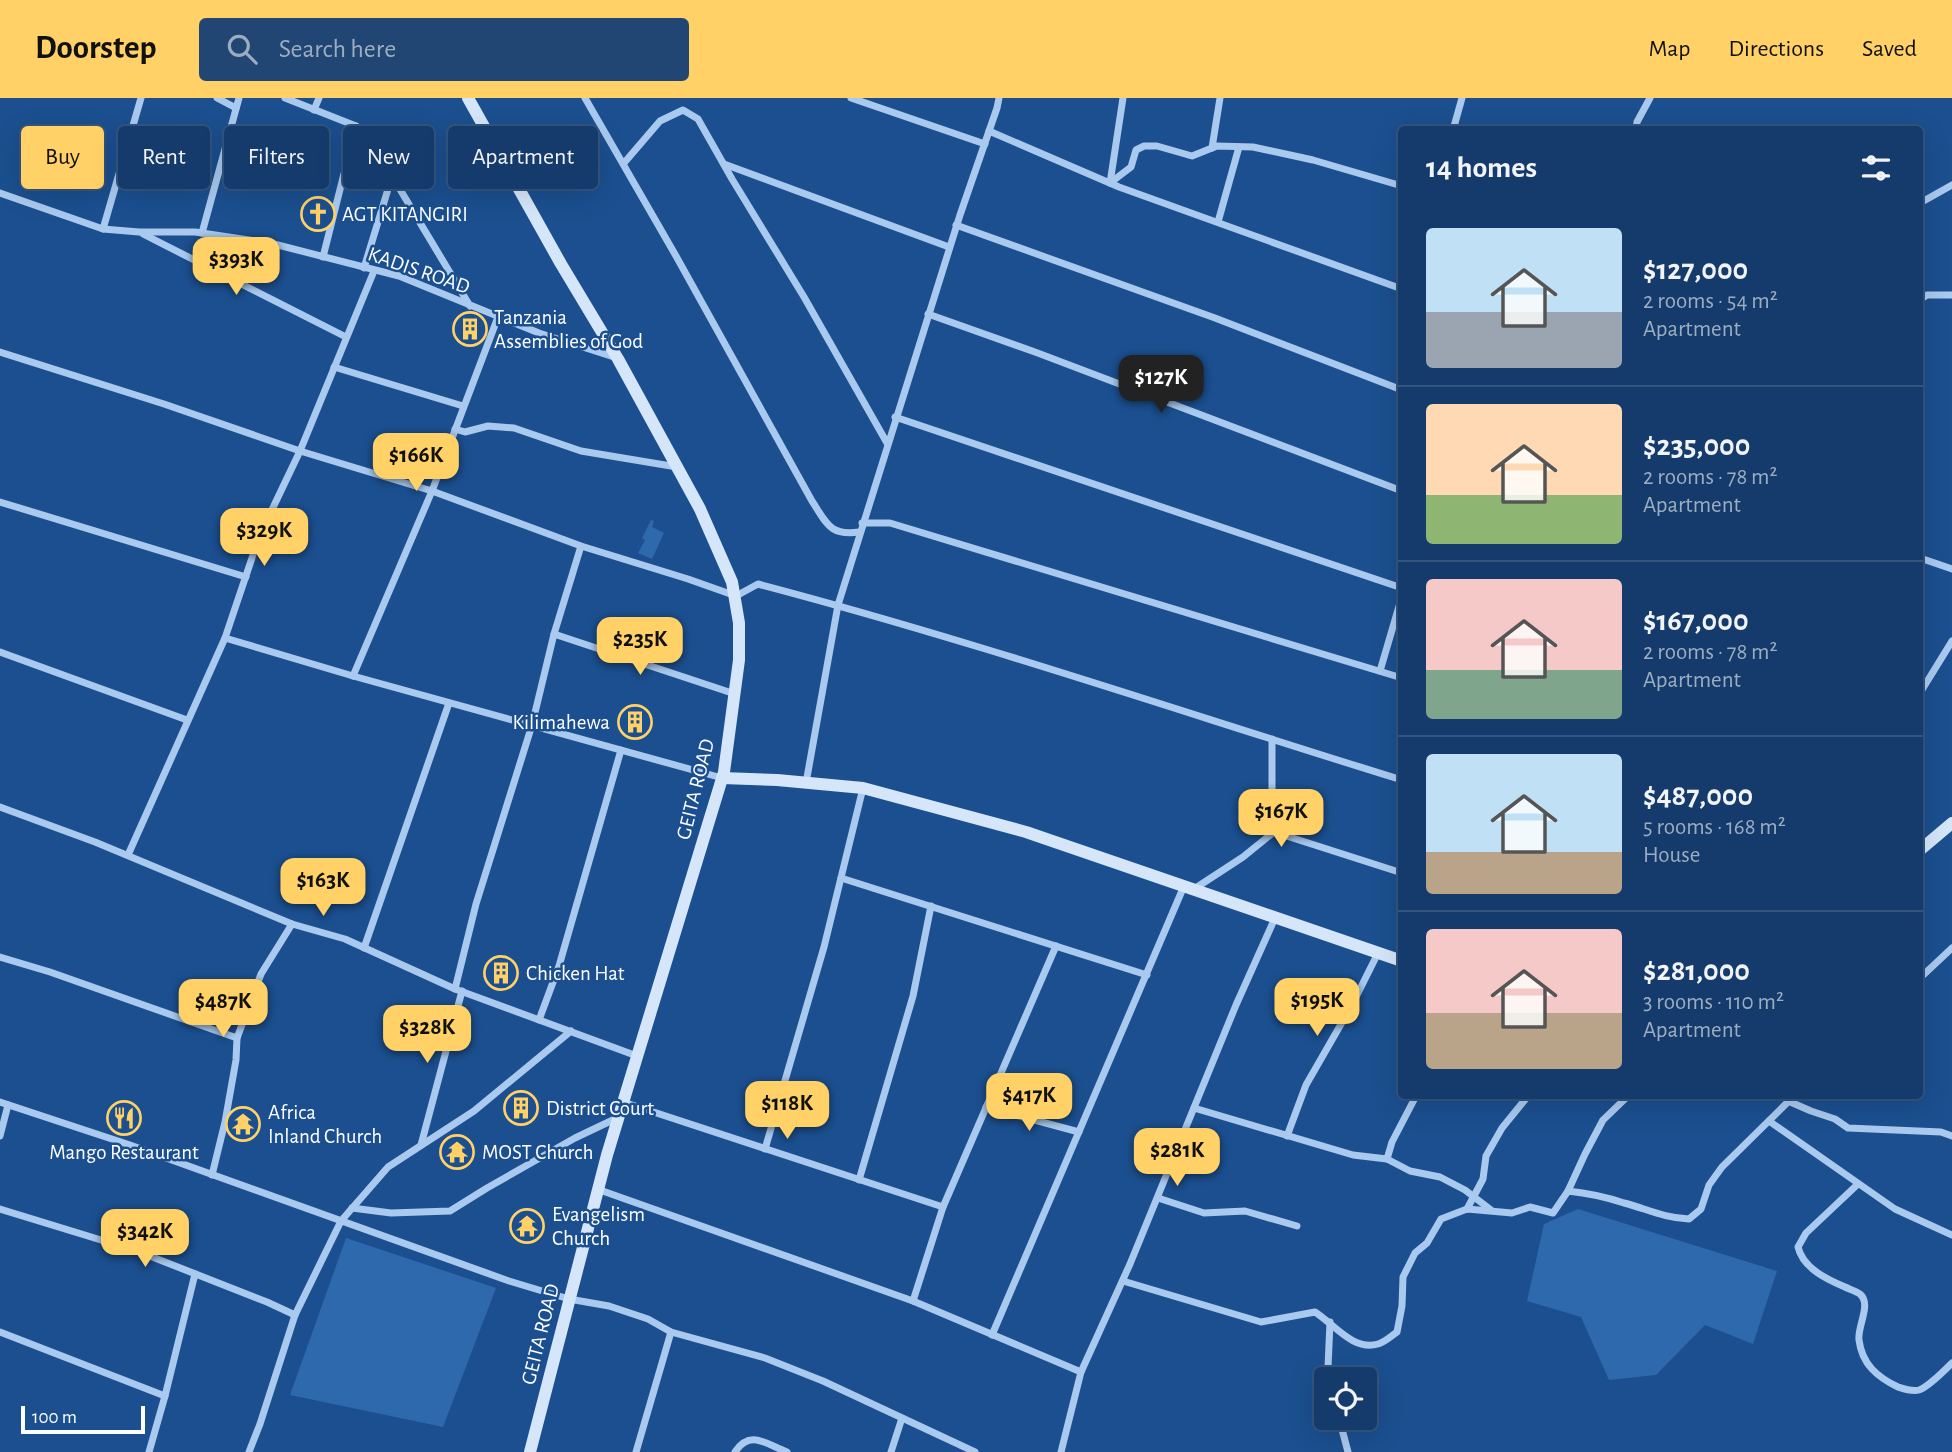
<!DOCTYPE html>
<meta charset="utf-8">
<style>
:root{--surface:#143b6b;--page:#214673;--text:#f1f3f6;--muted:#9dadc1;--line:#33557e;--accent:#ffd166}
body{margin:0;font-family:"Alegreya Sans",sans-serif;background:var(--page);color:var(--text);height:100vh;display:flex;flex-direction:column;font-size:26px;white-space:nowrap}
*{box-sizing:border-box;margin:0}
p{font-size:23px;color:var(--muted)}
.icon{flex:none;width:38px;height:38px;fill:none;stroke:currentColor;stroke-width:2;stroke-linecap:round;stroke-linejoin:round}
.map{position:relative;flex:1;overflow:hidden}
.panel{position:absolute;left:1398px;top:28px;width:525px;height:973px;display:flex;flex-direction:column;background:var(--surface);border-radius:7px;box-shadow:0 7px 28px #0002,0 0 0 2px var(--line)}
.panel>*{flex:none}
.banner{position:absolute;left:21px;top:28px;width:665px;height:63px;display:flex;gap:14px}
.tools{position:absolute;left:1314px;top:1269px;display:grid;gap:14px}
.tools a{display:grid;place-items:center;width:63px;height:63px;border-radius:7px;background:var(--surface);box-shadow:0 7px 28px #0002,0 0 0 2px var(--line);font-size:35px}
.scale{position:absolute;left:21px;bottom:18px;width:124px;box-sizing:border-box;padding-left:7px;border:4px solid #fff;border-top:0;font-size:19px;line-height:24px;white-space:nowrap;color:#fff;-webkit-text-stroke:5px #1b4f8f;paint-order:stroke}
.price{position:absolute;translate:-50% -60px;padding:0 16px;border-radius:14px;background:var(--accent);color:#111;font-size:23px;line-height:46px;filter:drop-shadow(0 2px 4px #0008)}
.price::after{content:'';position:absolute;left:50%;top:42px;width:21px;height:16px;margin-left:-10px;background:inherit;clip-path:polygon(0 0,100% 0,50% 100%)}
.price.active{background:#222;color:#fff}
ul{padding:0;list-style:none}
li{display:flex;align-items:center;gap:21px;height:175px;padding:0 28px}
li+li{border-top:2px solid var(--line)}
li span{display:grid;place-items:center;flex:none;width:196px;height:140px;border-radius:7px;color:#555}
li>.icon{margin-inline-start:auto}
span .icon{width:84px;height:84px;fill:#fffc;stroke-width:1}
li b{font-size:30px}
h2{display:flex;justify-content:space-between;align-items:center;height:84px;padding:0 28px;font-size:30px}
.tag{padding:0 24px;border-radius:7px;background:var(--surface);box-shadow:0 7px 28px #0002,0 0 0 2px var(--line);font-size:24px;line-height:63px}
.tag.active{background:var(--accent);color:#111}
header{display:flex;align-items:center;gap:42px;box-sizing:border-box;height:98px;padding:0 35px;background:var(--accent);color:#111}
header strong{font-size:33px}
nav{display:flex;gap:38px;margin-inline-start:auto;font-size:24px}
.search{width:490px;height:63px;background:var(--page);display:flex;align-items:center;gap:18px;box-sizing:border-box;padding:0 24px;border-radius:7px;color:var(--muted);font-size:26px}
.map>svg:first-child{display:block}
.green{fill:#2e69ad}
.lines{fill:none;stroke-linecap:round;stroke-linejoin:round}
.street{stroke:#a9c9ee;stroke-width:7}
.secondary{stroke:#d6e6fa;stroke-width:12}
.labels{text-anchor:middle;stroke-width:5;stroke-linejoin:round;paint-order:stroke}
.poi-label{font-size:21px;fill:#fff;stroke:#1b4f8f;text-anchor:start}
.street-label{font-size:21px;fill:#fff;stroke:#1b4f8f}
</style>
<header>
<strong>Doorstep</strong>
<div class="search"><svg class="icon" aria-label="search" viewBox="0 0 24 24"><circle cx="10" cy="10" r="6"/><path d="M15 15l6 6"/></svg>Search here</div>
<nav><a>Map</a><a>Directions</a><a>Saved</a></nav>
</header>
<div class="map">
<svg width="1952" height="1354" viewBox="0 0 1952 1354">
<rect width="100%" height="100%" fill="#1b4f8f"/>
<g class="green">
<polygon points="651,422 654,423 652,429 664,435 652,461 638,455 645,442 642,440"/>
<polygon points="1578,1111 1777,1173 1753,1246 1705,1227 1656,1277 1609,1282 1581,1219 1527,1203 1544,1126"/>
<polygon points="346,1140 496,1190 443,1329 290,1297"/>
</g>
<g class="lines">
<g class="street">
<polyline points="217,0 236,10"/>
<polyline points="285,0 356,28 392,78 470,208"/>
<path d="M585 0 676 158 812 403C827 426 830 438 859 434"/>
<polyline points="851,0 985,46"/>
<polyline points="314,12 319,0"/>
<polyline points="1453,32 1462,0"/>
<polyline points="1636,32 1637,24 1650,0"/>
<polyline points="989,33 1119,89 1402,191"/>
<polyline points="1212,50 1220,0"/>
<polyline points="624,65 660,23 683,12 698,21 732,81 804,199 887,345"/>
<polyline points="724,66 949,149"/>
<polyline points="1110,85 1131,69 1136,52 1144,48 1157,48 1192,58 1217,48 1253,49 1313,62 1402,88"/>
<polyline points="1110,85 1123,0"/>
<polyline points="0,95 103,131 139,134 195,134 270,145 399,178 539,235 617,260"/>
<polyline points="1920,105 1952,87"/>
<polyline points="1218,124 1239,49"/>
<polyline points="956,127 1215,220 1402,292"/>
<polyline points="103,131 141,0"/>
<polyline points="202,135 239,0"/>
<polyline points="143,136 346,239"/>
<polyline points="323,159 356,28"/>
<polyline points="364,170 392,78"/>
<polyline points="1920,202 1927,197 1952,197"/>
<polyline points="928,216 1035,254 1402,393"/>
<path d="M0 254 164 306 300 353 432 393 581 448 688 481 736 498 758 486C975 543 1188 616 1402 682"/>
<polyline points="334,269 463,308"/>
<polyline points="895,319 1402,490"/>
<polyline points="455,331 465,334 488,328 514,330 581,353 677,369"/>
<polyline points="0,404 246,479"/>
<polyline points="862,425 890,425 1402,580"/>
<polyline points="1920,460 1952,471"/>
<polyline points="554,536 735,596"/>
<polyline points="225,540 353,578 722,680"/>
<polyline points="0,554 187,622"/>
<polyline points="1380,573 1402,498"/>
<polyline points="353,578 432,393 498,219"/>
<polyline points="1920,595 1952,543"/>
<polyline points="1272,641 1272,715 1274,734 1402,775"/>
<polyline points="806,685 838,507 960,117 997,10 999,0"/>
<polyline points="0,709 95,744 292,826 345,841 455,891 637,958"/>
<polyline points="128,757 225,540 259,439 300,353 374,173"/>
<polyline points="841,780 1147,877"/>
<polyline points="1194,791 1243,759 1274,734"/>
<polyline points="364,850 449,605"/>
<polyline points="0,859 50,874 237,940"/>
<polyline points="1920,880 1952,850"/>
<polyline points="455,891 476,806 532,627 554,536 581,448"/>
<polyline points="539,922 559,868 621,652"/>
<polyline points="1788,1003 1811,1013 1835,1021 1848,1030 1941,1034 1952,1038"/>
<polyline points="0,1004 130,1047 509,1183 569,1201 609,1208 648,1221 671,1234 765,1260 823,1283 975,1354"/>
<polyline points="623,1004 943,1109"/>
<polyline points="986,1009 1079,1034"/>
<polyline points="1194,1010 1353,1057 1387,1061 1410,1073 1440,1079 1465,1092 1491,1112"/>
<polyline points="1769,1023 1895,1111 1952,1137"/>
<polyline points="0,1038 8,1007"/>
<polyline points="1287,1038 1306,987 1352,907 1378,855"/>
<polyline points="421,1047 462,893"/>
<polyline points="765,1051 824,849 863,690"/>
<polyline points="1387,1061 1392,1044 1416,998"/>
<polyline points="212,1077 225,1024 236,962 237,940 261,876 292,826"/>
<polyline points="859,1082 913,898 931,808"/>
<path d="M1858 1086 1806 1135 1798 1149C1803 1170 1826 1181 1845 1189 1849 1191 1856 1193 1860 1196 1872 1206 1857 1229 1859 1242 1862 1266 1877 1279 1898 1289 1904 1291 1912 1294 1919 1292 1928 1289 1945 1272 1952 1265"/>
<polyline points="597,1091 913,1203 1081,1274"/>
<polyline points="1568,1093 1585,1056 1603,1022 1628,998"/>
<polyline points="1158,1100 1204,1115 1245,1113 1297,1128"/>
<polyline points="352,1110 391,1115 450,1113 487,1090 575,1040 617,1020"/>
<polyline points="0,1111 137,1153 267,1204 295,1217"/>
<polyline points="1467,1111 1483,1081 1486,1058 1502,1030 1528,998"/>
<path d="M1123 1183 1261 1224 1315 1214C1335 1227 1353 1253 1378 1246 1385 1244 1391 1238 1397 1234L1402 1208 1403 1179 1415 1155 1427 1145 1441 1121 1467 1111 1512 1115 1530 1109 1553 1115 1568 1093C1587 1095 1606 1099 1624 1105 1647 1111 1664 1120 1689 1121L1701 1111 1709 1087 1722 1069 1794 998"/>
<polyline points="913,1203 943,1109 1056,848"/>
<polyline points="1330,1224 1328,1269 1331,1281"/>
<polyline points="0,1234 165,1298"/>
<polyline points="992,1237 1184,788"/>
<polyline points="1339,1320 1348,1354"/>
<polyline points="149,1354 165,1298 195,1176"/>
<polyline points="249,1354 260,1326 295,1217 341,1123 388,1069 474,1013 571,933"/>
<polyline points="636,1354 671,1234"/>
<path d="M735 1354C750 1331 766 1346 787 1354"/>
<polyline points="891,1354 902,1320"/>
<polyline points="1061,1354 1081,1274 1130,1166 1236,907 1275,820"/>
</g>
<g class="secondary">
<polyline points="468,0 561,166 618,261 700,411 732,484 739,525 739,562 724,674 607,1057 530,1354"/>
<polyline points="722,680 777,682 863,690 941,711 1026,734 1402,863"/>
<polyline points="1920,752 1952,725"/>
</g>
</g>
<defs>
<g id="church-ring" transform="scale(1.75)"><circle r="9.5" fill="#1b4f8f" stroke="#ffd166" stroke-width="1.5"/><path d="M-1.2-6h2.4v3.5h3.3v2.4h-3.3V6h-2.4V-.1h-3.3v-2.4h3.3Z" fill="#ffd166"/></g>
<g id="building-ring" transform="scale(1.75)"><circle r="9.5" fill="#1b4f8f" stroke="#ffd166" stroke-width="1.5"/><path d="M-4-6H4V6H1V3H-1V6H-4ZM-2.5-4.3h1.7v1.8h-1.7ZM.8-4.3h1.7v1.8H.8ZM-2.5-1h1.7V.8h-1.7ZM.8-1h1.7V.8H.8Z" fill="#ffd166"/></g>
<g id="restaurant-ring" transform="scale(1.75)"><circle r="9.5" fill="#1b4f8f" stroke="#ffd166" stroke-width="1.5"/><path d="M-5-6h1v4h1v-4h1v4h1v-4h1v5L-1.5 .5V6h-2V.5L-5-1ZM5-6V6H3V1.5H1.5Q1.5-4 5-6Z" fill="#ffd166"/></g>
<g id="temple-ring" transform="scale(1.75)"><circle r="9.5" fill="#1b4f8f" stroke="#ffd166" stroke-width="1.5"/><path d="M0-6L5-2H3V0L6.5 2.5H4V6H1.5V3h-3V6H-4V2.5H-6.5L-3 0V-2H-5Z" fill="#ffd166"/></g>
</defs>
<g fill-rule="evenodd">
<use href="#church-ring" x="318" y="116"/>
<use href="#building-ring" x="470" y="231"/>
<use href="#building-ring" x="635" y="624"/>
<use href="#building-ring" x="501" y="875"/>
<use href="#building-ring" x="521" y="1010"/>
<use href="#restaurant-ring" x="124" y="1020"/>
<use href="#temple-ring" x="243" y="1026"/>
<use href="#temple-ring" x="457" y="1054"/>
<use href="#temple-ring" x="527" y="1128"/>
</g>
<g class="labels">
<g class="poi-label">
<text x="342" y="123">AGT KITANGIRI</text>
<text x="494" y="226">Tanzania<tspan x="494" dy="24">Assemblies of God</tspan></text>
<text x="610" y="631" text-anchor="end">Kilimahewa</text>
<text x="526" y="882">Chicken Hat</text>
<text x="546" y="1017">District Court</text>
<text x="268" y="1021">Africa<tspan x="268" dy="24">Inland Church</tspan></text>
<text x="124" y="1061" text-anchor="middle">Mango Restaurant</text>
<text x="482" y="1061">MOST Church</text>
<text x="552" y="1123">Evangelism<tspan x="552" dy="24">Church</tspan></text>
</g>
<g class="street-label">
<text transform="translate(419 172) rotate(19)" y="7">KADIS ROAD</text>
<text transform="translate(695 691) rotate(-76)" y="7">GEITA ROAD</text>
<text transform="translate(540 1236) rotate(-76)" y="7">GEITA ROAD</text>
</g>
</g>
</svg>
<div class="tools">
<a><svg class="icon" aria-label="locate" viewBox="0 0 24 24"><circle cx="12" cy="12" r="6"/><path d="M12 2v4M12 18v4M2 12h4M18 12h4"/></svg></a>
</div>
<div class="scale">100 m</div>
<b class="price" style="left:236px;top:199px">$393K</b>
<b class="price active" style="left:1161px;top:317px">$127K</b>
<b class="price" style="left:416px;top:395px">$166K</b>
<b class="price" style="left:264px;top:470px">$329K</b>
<b class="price" style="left:640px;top:579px">$235K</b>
<b class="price" style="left:1281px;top:751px">$167K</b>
<b class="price" style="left:323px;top:820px">$163K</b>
<b class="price" style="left:1317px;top:940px">$195K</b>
<b class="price" style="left:223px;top:941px">$487K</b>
<b class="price" style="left:427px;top:967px">$328K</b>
<b class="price" style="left:1029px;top:1035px">$417K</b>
<b class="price" style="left:787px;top:1043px">$118K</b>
<b class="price" style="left:1177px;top:1090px">$281K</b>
<b class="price" style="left:145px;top:1171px">$342K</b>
<div class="banner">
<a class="tag active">Buy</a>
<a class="tag">Rent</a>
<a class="tag">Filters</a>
<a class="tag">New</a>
<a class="tag">Apartment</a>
</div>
<section class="panel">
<h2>14 homes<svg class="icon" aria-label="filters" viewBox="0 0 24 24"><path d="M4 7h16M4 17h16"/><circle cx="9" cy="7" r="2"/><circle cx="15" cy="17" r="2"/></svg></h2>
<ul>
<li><span style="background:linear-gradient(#bfe0f5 60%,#9aa5b1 0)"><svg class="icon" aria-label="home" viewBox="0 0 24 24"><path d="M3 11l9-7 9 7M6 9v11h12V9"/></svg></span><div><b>$127,000</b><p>2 rooms · 54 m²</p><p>Apartment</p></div></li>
<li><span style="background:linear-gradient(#ffd9b3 65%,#8fb573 0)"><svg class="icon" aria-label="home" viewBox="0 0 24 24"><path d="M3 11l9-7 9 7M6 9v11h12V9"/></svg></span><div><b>$235,000</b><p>2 rooms · 78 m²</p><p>Apartment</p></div></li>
<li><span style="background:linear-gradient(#f6c9c9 65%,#7fa58c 0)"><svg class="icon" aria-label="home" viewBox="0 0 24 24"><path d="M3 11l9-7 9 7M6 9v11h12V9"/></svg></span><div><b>$167,000</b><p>2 rooms · 78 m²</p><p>Apartment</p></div></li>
<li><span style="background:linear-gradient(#bfe0f5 70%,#b9a48a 0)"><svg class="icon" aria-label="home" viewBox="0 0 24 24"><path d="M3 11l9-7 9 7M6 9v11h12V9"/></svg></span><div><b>$487,000</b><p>5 rooms · 168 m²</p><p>House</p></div></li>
<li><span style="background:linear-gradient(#f6c9c9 60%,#b9a48a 0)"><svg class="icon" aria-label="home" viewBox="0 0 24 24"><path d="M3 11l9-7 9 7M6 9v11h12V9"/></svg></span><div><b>$281,000</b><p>3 rooms · 110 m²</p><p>Apartment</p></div></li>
</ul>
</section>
</div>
